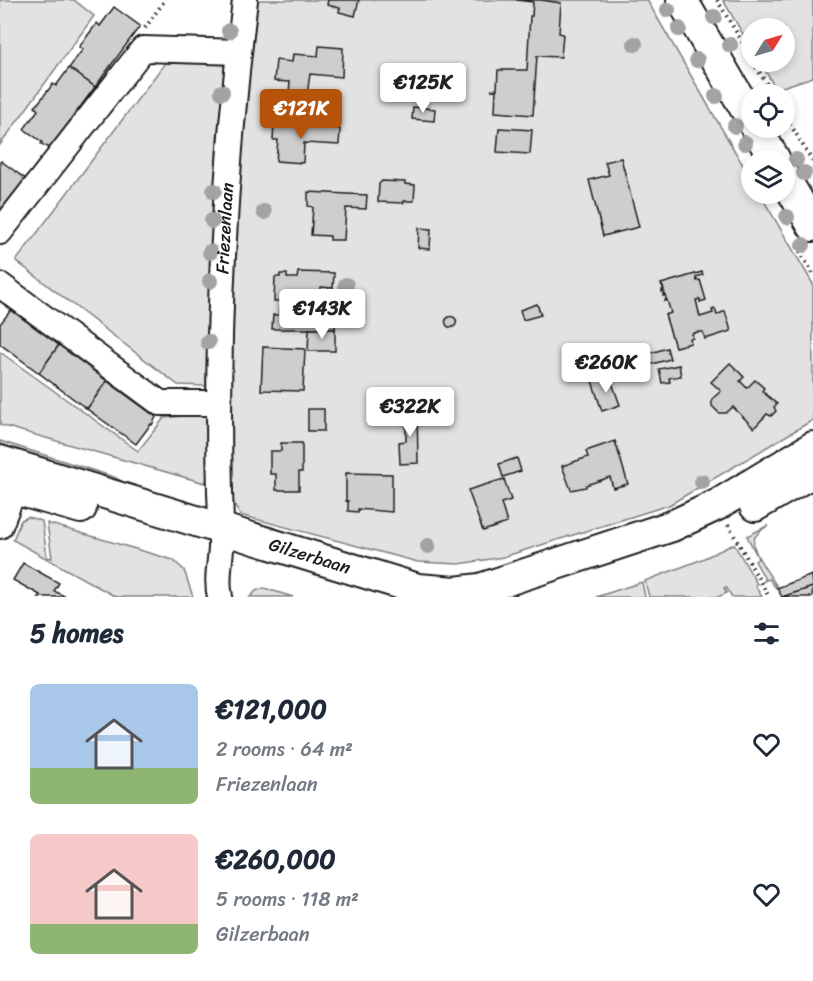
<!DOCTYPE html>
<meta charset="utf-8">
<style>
:root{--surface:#fff;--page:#f6f6f7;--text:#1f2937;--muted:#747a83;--accent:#b45309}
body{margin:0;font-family:Sriracha,sans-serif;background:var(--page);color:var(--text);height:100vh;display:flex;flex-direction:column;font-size:22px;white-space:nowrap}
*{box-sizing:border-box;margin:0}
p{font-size:20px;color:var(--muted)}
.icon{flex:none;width:33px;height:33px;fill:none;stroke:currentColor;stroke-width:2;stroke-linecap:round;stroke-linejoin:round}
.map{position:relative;height:597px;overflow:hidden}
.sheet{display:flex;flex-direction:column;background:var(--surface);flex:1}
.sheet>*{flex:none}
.needle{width:39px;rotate:53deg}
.controls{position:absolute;left:741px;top:18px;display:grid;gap:12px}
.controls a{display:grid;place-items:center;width:54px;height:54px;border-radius:50%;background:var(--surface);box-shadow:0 3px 9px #0003;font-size:30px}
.price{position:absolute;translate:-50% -51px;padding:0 14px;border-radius:6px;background:#fff;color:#222;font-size:20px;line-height:39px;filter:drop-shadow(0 2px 3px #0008)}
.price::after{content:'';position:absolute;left:50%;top:36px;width:18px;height:14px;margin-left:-9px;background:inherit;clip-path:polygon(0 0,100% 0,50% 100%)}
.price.current{background:var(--accent);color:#fff}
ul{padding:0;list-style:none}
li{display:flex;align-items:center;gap:18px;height:150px;padding:0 30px}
li span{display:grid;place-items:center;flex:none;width:168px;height:120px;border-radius:9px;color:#555}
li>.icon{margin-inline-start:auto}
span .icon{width:72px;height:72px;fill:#fffc;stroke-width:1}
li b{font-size:26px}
h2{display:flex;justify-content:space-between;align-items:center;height:72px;padding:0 30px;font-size:26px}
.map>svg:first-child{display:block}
.green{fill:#e2e2e2;stroke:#7f7f7f;stroke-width:1.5}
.building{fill:#cecece;stroke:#1c1c1c;stroke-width:1.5}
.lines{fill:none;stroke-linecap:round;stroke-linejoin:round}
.minor-casing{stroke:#1c1c1c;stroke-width:28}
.tertiary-casing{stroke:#1c1c1c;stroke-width:34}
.path{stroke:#1c1c1c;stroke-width:4;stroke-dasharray:1.5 4.5;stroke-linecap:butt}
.minor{stroke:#fff;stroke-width:24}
.tertiary{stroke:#fff;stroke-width:30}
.tree{fill:#a3a3a3}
.labels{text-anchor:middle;stroke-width:6;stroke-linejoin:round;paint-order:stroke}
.street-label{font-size:18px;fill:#1c1c1c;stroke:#fff}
</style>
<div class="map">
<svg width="813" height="597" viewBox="0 0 813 597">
<rect width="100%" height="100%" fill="#fff"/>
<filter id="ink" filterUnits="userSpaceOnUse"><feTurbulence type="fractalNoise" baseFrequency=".0167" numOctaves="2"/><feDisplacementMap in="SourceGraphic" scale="12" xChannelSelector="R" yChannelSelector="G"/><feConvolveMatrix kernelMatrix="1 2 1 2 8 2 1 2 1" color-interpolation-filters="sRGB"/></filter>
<g filter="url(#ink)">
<g class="green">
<polygon points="0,0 74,0 94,16 0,145"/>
<polygon points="252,0 647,0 751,179 752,194 760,194 813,284 813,420 669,505 503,557 459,564 418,562 240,515 229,494 227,438 238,159"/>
<polygon points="723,0 813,0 813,77 776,89 760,62 784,62 784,28 752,28 751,48"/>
<polygon points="212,56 225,67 217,140 206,386 178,385 16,261 168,59"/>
<polygon points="0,352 138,451 164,418 207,413 208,478 205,483 0,425"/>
<polygon points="0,441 114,477 148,496 39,464 0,444"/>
<polygon points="28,517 42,521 47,557 52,558 47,523 173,560 184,570 193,597 116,597 13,540 21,520"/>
<path d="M769 525C763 529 757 532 754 539 750 550 771 577 778 588H776L769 579 764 581 765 579 755 561 758 559 757 556 747 536Z"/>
<polygon points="734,544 757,584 755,585 762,597 732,597 726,587 724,588 727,593 718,597 649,597 645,581 700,560"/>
<polygon points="642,582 645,597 596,597"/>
<polygon points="264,588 293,597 250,597 256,591"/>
</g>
<g class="building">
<polygon points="328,0 359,0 355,16 339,12 340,8 327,5"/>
<polygon points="516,0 541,0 561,3 559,33 563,34 561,57 537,56 533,115 495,112 496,90 491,90 497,89 498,70 527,70 530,16 532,16 533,2"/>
<polygon points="114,7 140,26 95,87 69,68 83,49 79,47 97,23 100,26"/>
<polygon points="319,46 343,48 342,77 310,74 307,95 289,93 290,82 274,81 276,60 292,62 293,54 318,56"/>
<polygon points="69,68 95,87 50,148 41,144 42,142 24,129 38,110 35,107 53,84 56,86"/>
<polygon points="413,107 435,109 434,121 412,119"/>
<polygon points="274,124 340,129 339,145 304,143 303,163 276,161 278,140 273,140"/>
<polygon points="499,128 532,130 530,154 497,152"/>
<polygon points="621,158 639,227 603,236 589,180 609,175 605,162"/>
<polygon points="1,161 27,180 0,216 0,162"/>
<polygon points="382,181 405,182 405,184 415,185 414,201 404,201 404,203 378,202 379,184"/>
<polygon points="308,192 367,195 366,209 346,208 344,240 330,240 330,236 311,235 313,207 308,206"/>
<polygon points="419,228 431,229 430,249 418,248"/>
<polygon points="298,272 334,273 333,288 321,287 320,303 297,303 296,301 295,315 335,316 335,329 272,329 273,315 279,315 280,301 274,301 275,277 280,277 280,274 287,274 287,278 297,278"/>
<polygon points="702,272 703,275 696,277 697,281 700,280 706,300 700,302 700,299 696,300 700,317 713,313 712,310 715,309 717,315 725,311 731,331 705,339 703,332 697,332 692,334 693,338 690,339 691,343 675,347 665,315 671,313 667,300 665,301 666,298 665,295 663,296 663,294 665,294 664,291 662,292 662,290 664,289 661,284"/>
<polygon points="537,304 541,315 523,320 520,310"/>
<polygon points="11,310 59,345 39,373 0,344 0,324"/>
<circle cx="451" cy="322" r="5.5"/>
<polygon points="309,329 335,329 335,351 308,351"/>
<polygon points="59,345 107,381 87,409 39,373"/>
<polygon points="263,347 305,349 303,391 261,390"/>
<polygon points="667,348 670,359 642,367 638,357"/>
<polygon points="730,363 744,377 740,381 747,388 755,380 764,388 762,391 777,404 774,407 776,411 771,416 767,414 754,428 733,407 726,413 719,413 712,406 712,399 721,391 711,382"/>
<polygon points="679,365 681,376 669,378 670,382 662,383 659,369"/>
<polygon points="610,377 620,405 602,411 592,381"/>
<polygon points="107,381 156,417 152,425 151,424 136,444 87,409"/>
<polygon points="406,406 417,406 418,463 400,464 399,442 406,441"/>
<rect x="308" y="409" width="16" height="22"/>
<polygon points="615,441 628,484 613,488 610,477 586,485 586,487 571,490 562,466 588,457 586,451"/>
<polygon points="281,443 302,443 302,472 299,472 299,490 276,490 276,474 270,474 270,451 281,451"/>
<polygon points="517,458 521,471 503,477 499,464"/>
<polygon points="346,473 392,474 392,512 358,509 358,512 348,511 348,501 346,501"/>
<polygon points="504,479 511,500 501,503 507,523 483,531 468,490"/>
<polygon points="23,563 59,583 54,591 66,597 38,597 40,595 13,580"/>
<polygon points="812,575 813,587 782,597 777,588"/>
<polygon points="813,587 812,597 782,597"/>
</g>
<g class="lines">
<g class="minor-casing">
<g id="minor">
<polyline points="0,232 143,49 239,52"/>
<polyline points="0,285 160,403 218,403"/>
<polyline points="0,526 21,472"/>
<path id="s1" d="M220 597C216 580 220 565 221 548 221 530 221 511 220 493 216 329 225 163 245 0"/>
</g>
</g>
<g class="tertiary-casing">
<g id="tertiary">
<polyline points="682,0 752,120"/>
<polyline points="756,128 775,160"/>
<polyline points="784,177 813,226"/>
<path id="s2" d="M0 461 418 589 455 592 480 589 672 526 717 505 813 447"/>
<polyline points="0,485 81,508"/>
<polyline points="755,506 813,472"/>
</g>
</g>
<g class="path">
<polyline points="717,0 752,58"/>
<polyline points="145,28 165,0"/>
<polyline points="753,62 773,94"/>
<polyline points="784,114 813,162"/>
<polyline points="797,246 813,274"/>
<polyline points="728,525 769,597"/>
</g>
<use href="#minor" class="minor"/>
<use href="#tertiary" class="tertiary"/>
</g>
<g class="tree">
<circle cx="668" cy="10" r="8"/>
<circle cx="714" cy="17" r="8"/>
<circle cx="679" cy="29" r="8"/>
<circle cx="229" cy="31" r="8"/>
<circle cx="635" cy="44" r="8"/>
<circle cx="730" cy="45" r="8"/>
<circle cx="697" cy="60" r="8"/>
<circle cx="222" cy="92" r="8"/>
<circle cx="716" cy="96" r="8"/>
<circle cx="735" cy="126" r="8"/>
<circle cx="745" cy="143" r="8"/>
<circle cx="796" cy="160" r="8"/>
<circle cx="804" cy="173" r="8"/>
<circle cx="214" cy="191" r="8"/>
<circle cx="264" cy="212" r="8"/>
<circle cx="787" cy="217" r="8"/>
<circle cx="212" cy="221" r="8"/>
<circle cx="803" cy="245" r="8"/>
<circle cx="210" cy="252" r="8"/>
<circle cx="210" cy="281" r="8"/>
<circle cx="346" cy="285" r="8"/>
<circle cx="208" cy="342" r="8"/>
<circle cx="702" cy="482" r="8"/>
<circle cx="428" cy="546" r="8"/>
</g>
</g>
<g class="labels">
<g class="street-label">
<text dy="6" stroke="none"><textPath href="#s1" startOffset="369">Friezenlaan</textPath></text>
<text dy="6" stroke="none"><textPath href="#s2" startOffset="324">Gilzerbaan</textPath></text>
</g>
</g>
</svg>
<div class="controls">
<a><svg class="needle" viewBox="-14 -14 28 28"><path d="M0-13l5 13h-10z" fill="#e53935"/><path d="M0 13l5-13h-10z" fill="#747a83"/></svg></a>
<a><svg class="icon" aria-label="locate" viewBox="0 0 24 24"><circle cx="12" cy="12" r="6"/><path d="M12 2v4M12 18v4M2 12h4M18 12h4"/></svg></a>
<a><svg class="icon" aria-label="layers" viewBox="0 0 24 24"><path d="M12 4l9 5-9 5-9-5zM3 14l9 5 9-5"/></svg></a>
</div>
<b class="price" style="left:423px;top:114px">€125K</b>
<b class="price current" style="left:301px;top:140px">€121K</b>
<b class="price" style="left:322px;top:340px">€143K</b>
<b class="price" style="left:606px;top:394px">€260K</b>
<b class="price" style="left:410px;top:438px">€322K</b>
</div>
<section class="sheet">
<h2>5 homes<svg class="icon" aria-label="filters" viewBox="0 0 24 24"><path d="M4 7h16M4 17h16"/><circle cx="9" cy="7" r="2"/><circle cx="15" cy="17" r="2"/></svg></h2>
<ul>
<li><span style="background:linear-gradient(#a9c7e8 70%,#8fb573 0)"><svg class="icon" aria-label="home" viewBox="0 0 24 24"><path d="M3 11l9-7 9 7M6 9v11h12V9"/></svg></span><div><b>€121,000</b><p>2 rooms · 64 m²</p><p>Friezenlaan</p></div><svg class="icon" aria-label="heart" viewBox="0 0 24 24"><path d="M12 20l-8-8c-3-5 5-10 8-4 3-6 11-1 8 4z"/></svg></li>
<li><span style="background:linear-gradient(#f6c9c9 75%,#8fb573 0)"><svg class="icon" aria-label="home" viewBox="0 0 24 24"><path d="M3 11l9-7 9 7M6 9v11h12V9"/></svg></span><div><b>€260,000</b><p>5 rooms · 118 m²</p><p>Gilzerbaan</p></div><svg class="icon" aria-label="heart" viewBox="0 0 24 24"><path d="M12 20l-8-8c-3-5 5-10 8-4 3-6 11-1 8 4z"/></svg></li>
</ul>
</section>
